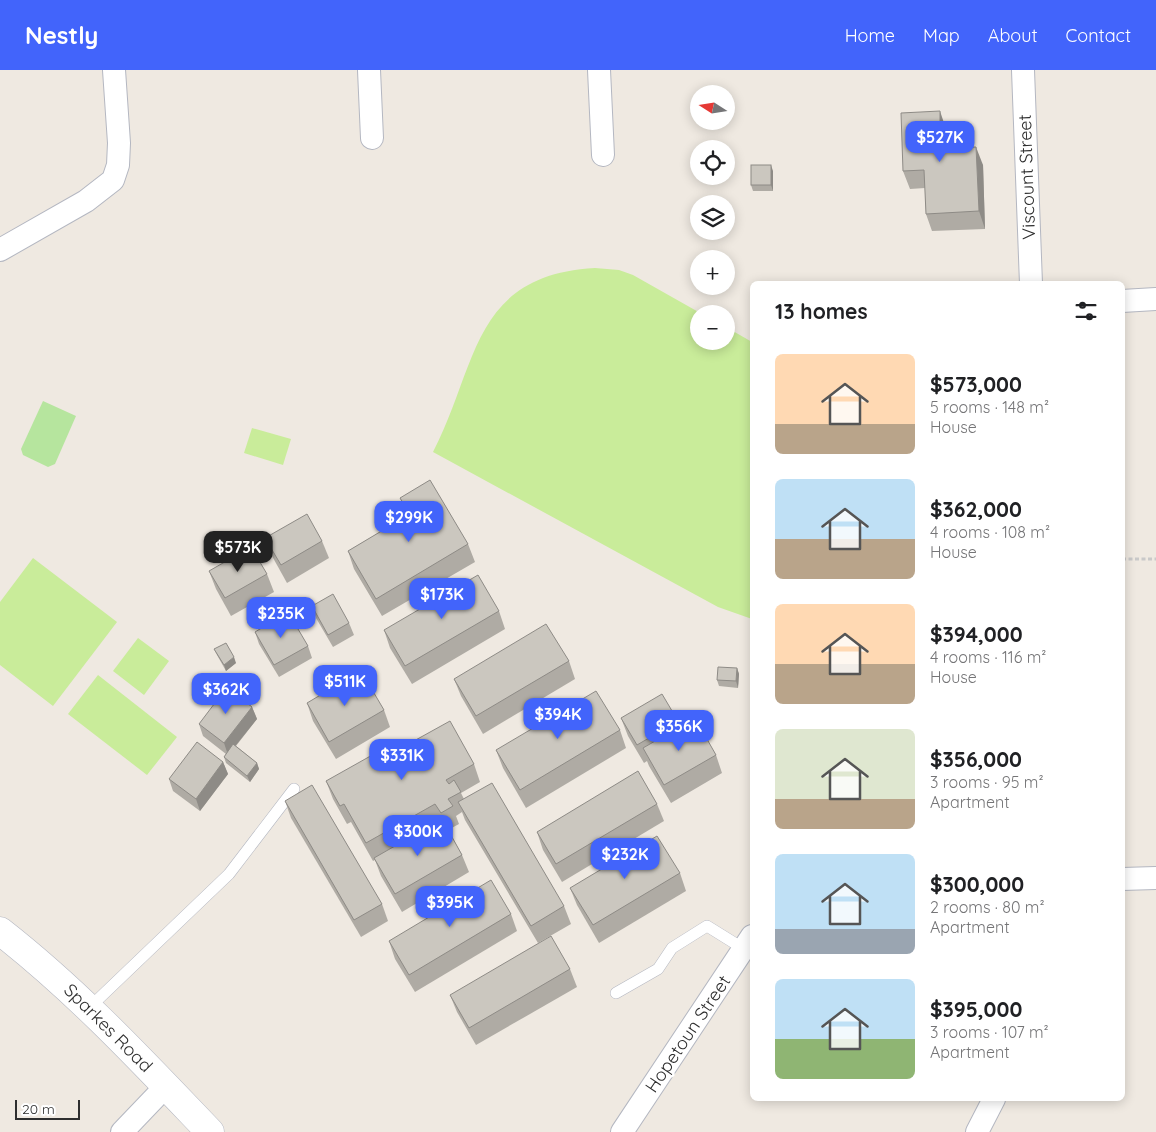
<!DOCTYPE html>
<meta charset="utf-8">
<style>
:root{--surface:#fff;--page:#f6f6f6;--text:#202124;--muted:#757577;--accent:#4264fb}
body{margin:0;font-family:Quicksand,sans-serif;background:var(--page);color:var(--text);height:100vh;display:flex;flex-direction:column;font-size:19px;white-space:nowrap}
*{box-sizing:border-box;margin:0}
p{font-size:16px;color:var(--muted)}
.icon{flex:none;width:28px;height:28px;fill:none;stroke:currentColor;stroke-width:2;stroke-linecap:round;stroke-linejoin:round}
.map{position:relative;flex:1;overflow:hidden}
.side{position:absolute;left:750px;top:211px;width:375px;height:820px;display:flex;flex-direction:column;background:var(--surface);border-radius:8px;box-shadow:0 2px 12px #0003}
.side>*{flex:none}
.needle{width:32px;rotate:282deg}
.fabs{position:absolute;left:690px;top:15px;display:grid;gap:10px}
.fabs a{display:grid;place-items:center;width:45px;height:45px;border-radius:50%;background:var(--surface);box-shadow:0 2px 12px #0003;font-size:25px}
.scale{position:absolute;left:15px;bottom:12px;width:65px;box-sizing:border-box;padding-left:5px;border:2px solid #2e2e2e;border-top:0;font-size:14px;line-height:18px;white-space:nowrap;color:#2e2e2e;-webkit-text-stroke:4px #fff;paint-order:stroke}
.price{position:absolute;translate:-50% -42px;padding:0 11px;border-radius:10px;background:var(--accent);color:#fff;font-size:16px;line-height:32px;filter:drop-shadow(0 1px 2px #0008)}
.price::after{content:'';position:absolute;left:50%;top:30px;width:15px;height:11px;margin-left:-8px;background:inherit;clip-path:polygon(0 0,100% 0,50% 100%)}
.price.on{background:#222;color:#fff}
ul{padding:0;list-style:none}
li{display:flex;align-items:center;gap:15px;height:125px;padding:0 25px}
li span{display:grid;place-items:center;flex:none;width:140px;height:100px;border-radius:8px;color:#555}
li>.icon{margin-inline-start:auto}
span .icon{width:60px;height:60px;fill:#fffc;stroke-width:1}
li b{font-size:21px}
h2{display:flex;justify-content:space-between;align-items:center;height:60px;padding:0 25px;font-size:21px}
header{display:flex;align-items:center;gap:30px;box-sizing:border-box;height:70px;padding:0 25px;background:var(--accent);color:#fff}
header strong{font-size:24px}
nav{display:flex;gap:28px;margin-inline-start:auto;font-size:18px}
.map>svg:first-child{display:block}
.green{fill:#b6e59e}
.pitch{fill:#c9ec9a}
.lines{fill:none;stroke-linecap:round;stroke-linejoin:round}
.lane-casing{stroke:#b4b7c1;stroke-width:12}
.street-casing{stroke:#b4b7c1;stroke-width:24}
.secondary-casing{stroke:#b4b7c1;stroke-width:29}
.path{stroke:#c9c9c9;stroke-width:3;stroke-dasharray:4 2.5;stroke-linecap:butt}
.lane{stroke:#fff;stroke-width:11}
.street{stroke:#fff;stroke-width:22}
.secondary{stroke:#fff;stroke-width:28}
.wall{fill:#afaba4}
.shaded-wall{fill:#8e8b86}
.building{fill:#cbc7bf;stroke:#8e8b86}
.labels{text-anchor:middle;stroke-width:5;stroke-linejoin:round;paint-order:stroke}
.street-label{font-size:18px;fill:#2e2e2e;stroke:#fff}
</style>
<header>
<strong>Nestly</strong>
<nav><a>Home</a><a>Map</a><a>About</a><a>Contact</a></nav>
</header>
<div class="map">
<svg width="1156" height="1062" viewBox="0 0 1156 1062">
<rect width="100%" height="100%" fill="#efe9e1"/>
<polygon class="green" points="43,331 76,346 55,394 48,397 23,385 21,379"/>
<g class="pitch">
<path d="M595 198 619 200 633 205 702 244H699V271H726V257L752 272V549L718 537 433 382C478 296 471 205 595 198Z"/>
<polygon points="252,358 291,369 283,395 244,383"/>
<polygon points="33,488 117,552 53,636 0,595 0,532"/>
<polygon points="138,568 169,591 144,625 113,601"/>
<polygon points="98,605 177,667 147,705 68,644"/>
</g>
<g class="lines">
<g class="lane-casing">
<g id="lane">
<polyline points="616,923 658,899 672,878 707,856 744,879"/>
<polyline points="89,938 229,804 294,719"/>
</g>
</g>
<g class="street-casing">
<g id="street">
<polyline points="369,0 372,68"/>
<polyline points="599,0 603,85"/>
<polyline points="1023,0 1031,214"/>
<polyline points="0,180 86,131 113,110 118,95 119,73 114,0"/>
<polyline points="1122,231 1156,229"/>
<polyline points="1122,809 1156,808"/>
<polyline points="122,1062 166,1016"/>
<polyline points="622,1062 752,866"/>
<polyline points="977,1062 994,1029"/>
</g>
</g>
<g class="secondary-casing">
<path id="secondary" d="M0 861C77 921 143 992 210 1062"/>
</g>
<polyline class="path" points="1122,489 1156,489"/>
<use href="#lane" class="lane"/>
<use href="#street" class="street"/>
<use href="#secondary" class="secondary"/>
</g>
<g class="wall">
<polygon points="944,53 961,70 961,78 983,95 985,159 932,161 926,144 925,118 910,119 903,101"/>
<polygon points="773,101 773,121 753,121 751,115"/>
<polygon points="400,428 468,474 475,492 382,546 354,499 348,481 407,446"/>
<polygon points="265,468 322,471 329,488 287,513 272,486"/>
<polygon points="209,501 267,504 274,522 231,546 216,519"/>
<polygon points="312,536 349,553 354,565 333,577 316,548"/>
<polygon points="499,541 505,559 412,614 390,578 384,560"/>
<polygon points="255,562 308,576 312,588 279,607 259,574"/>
<polygon points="214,579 236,593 226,601 217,585"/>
<polygon points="569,591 575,609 483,664 461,626 454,609"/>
<polygon points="737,598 739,604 738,618 719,616 717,610"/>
<polygon points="307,633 384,640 390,657 336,689 313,651"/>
<polygon points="252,637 257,649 236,676 257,693 259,699 250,712 226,693 224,687 226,684 203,666 199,654"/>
<polygon points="621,648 678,651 680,657 716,685 722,703 671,733 649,696 647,691 644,693 628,666"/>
<polygon points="620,660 626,678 526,738 503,698 496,680"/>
<polygon points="403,677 474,694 480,712 461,723 464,729 564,836 571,854 538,873 465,750 462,742 456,746 459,754 448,760 462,785 469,802 402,842 381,806 375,790 373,791 351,752 347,754 333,729 326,711"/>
<polygon points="223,692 228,704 200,741 173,721 169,709"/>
<polygon points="285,731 382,834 388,851 361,867 291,748"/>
<polygon points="657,734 664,751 562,812 543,780 537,762"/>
<polygon points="680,803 686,821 599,873 577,835 570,818"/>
<polygon points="511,844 517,861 415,922 395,889 389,871"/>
<polygon points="570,899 577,917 476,975 457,942 450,925"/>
</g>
<g class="shaded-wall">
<polygon points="940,41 946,59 940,53"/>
<polygon points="954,53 961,70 962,96 955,78"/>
<polygon points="976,77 983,95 985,159 979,141"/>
<polygon points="771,95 773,101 773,121 771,115"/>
<polygon points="234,587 236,593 226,601 224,595"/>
<polygon points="737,598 739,604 738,618 736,611"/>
<polygon points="252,637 257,649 228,685 224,673"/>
<polygon points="223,692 228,704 200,741 196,729"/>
<polygon points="257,693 259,699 250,712 247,706"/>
</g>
<g class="building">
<polygon points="940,41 940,53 954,53 955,78 976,77 979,141 926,144 924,100 903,101 901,43"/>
<rect x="751" y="95" width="20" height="20"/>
<polygon points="430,410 468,474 376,529 348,481 410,444 400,428"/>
<polygon points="307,444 322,471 281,495 265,468"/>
<polygon points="251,477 267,504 225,528 209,501"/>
<polygon points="478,505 499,541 405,596 384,560"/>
<polygon points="333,524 349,553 328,565 312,536"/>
<polygon points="288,542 308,576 274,595 255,562"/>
<polygon points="546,554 569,591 476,646 454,609"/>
<polygon points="226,573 234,587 224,595 214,579"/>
<polygon points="718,597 737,598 736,611 717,610"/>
<polygon points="361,601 384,640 329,672 307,633"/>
<polygon points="227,617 252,637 224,673 199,654"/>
<polygon points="596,621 620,660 520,720 496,680"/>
<polygon points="662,624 678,651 637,675 621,648"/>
<polygon points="695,648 716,685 664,715 643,678"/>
<polygon points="450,651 474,694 446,710 449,714 454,710 461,722 448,729 453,736 441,743 435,734 366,773 344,734 340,736 326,711 399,670 403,677"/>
<polygon points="197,672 223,692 196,729 169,709"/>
<polygon points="233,674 257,693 247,706 224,687"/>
<polygon points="638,701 657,734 556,794 537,762"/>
<polygon points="492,713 564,836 531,856 458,732"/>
<polygon points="312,715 382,834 354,850 285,731"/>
<polygon points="442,749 462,785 395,824 374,788"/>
<polygon points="657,766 680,803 593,855 570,818"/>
<polygon points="491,810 511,844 409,905 389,871"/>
<polygon points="551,866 570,899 469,958 450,925"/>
</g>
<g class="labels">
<g class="street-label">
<text transform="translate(1027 107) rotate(-92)" y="6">Viscount Street</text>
<text transform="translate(108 958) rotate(45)" y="6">Sparkes Road</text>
<text transform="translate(688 964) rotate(-56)" y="6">Hopetoun Street</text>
</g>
</g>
</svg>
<div class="fabs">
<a><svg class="needle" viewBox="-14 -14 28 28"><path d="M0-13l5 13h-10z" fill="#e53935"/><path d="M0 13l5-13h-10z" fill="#757577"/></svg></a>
<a><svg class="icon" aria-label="locate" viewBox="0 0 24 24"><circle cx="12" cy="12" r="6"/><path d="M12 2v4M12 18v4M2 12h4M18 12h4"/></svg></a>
<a><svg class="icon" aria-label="layers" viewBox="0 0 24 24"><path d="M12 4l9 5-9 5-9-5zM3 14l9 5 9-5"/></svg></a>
<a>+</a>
<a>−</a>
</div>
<div class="scale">20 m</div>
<b class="price" style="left:940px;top:93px">$527K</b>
<b class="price" style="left:409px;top:473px">$299K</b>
<b class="price on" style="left:238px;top:503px">$573K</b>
<b class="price" style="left:442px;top:550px">$173K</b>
<b class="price" style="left:281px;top:569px">$235K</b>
<b class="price" style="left:345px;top:637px">$511K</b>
<b class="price" style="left:226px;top:645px">$362K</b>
<b class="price" style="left:558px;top:670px">$394K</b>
<b class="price" style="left:679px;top:682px">$356K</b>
<b class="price" style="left:402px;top:711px">$331K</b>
<b class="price" style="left:418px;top:787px">$300K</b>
<b class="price" style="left:625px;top:810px">$232K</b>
<b class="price" style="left:450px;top:858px">$395K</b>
<section class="side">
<h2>13 homes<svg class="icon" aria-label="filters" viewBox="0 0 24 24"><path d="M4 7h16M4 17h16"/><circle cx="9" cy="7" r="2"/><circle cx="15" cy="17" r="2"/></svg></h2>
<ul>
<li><span style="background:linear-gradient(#ffd9b3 70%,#b9a48a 0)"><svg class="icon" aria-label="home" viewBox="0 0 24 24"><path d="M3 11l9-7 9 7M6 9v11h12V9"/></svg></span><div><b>$573,000</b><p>5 rooms · 148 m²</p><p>House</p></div></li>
<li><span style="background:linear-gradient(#bfe0f5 60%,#b9a48a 0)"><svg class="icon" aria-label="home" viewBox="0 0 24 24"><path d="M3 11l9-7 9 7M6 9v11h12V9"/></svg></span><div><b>$362,000</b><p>4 rooms · 108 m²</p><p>House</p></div></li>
<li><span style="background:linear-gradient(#ffd9b3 60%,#b9a48a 0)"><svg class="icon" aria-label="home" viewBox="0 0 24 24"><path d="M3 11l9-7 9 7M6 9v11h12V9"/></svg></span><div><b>$394,000</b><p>4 rooms · 116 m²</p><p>House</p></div></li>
<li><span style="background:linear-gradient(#dfe7d0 70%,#b9a48a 0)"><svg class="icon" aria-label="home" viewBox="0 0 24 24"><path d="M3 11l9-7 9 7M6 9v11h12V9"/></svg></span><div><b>$356,000</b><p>3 rooms · 95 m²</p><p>Apartment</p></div></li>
<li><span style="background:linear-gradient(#bfe0f5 75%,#9aa5b1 0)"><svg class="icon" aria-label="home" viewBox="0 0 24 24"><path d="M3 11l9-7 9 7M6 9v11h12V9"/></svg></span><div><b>$300,000</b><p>2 rooms · 80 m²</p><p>Apartment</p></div></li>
<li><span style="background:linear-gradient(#bfe0f5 60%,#8fb573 0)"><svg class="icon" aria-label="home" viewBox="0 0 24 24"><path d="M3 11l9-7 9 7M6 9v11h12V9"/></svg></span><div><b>$395,000</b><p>3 rooms · 107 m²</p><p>Apartment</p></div></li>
</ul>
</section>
</div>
